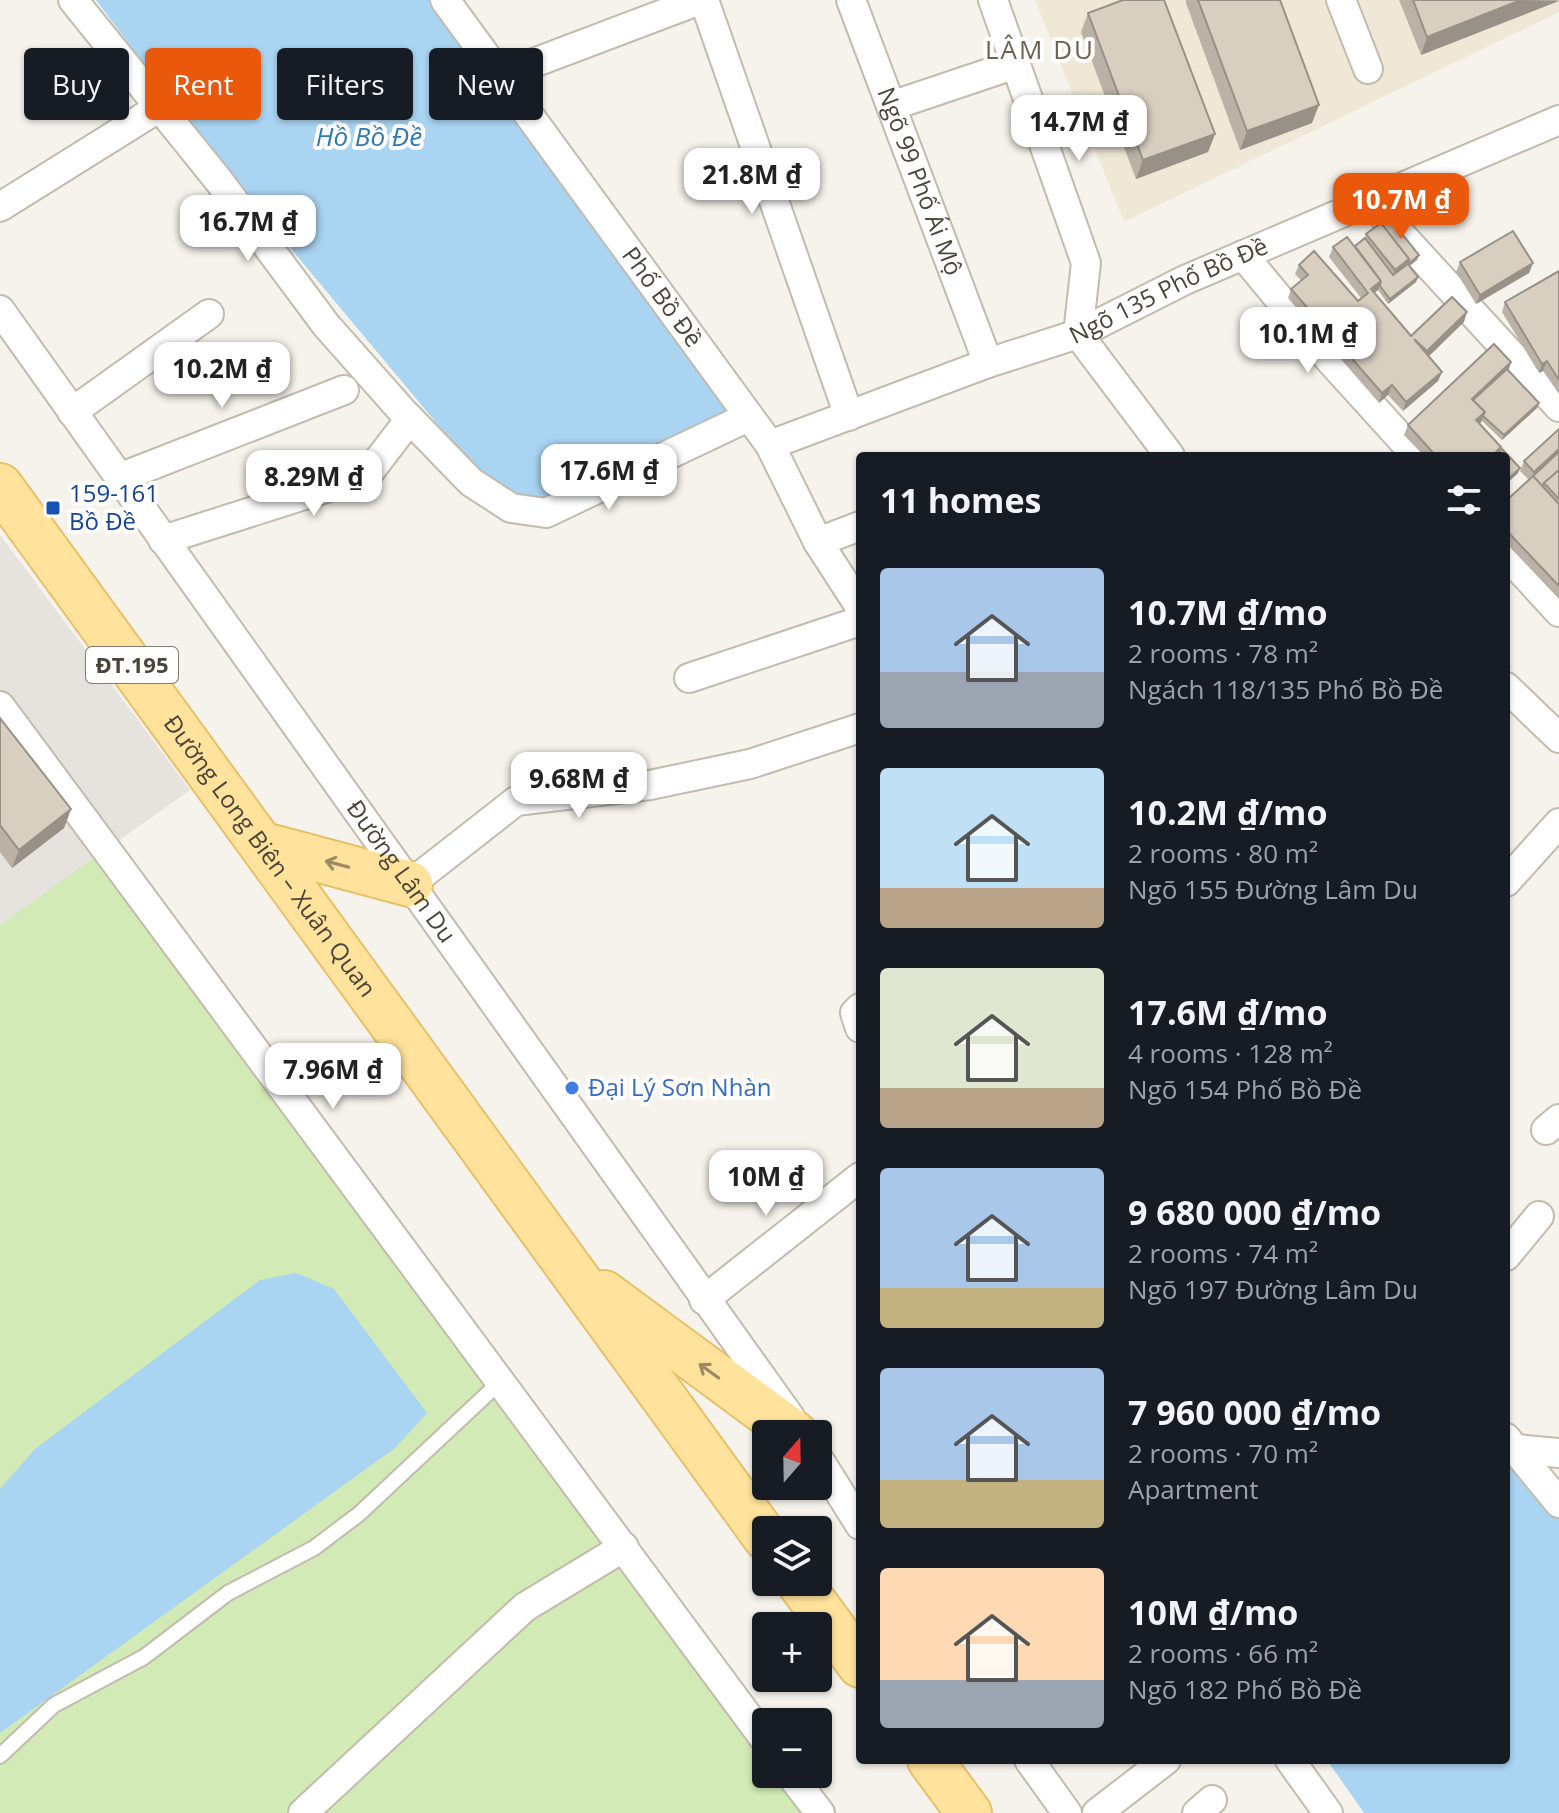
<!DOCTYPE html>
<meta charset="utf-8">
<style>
:root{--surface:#171b24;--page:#20242c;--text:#f1f3f6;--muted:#9ea1a6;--accent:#ea580c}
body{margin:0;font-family:"Open Sans",sans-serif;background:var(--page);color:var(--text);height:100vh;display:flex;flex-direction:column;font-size:30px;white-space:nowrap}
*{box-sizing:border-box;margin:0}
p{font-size:26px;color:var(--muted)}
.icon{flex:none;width:44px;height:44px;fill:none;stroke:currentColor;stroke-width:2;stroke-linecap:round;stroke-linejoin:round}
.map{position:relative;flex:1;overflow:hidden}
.drawer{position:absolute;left:856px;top:452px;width:654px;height:1312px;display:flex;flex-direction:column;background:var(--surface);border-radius:8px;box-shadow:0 2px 6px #0004}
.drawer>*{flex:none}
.hud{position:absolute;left:24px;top:48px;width:712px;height:72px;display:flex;gap:16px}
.needle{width:52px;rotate:20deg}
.buttons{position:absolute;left:752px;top:1420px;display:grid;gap:16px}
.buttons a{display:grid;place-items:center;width:80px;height:80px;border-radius:8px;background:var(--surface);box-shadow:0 2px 6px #0004;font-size:40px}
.price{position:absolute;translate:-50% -68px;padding:0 18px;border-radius:16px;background:#fff;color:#222;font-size:26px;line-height:52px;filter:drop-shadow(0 2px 4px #0008)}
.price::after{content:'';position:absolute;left:50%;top:48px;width:24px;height:18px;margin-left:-12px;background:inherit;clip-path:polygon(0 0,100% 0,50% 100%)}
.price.selected{background:var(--accent);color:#fff}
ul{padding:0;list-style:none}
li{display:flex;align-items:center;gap:24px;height:200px;padding:0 24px}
li span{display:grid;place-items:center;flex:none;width:224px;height:160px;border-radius:8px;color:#555}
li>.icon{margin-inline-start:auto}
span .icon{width:96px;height:96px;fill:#fffc;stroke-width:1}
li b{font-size:34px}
h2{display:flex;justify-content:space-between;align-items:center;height:96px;padding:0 24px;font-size:34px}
.tag{padding:0 28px;border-radius:8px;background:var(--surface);box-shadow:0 2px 6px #0004;font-size:28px;line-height:72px}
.tag.selected{background:var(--accent);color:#fff}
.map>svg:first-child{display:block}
.industrial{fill:#e6e2dd}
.education{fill:#efe8d6}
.green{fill:#d2eab5}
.water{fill:#a9d4f2}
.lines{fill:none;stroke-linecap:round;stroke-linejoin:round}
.lane-casing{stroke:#c2bbae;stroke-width:18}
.street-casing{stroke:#c2bbae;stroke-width:32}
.primary-casing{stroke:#e6c16a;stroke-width:48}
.lane{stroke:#fff;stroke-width:14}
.street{stroke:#fff;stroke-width:28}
.primary{stroke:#ffe39c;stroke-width:44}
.wall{fill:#bab2a6}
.shaded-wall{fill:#979187}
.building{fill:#d8cfc1;stroke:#979187;stroke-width:2}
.oneway{stroke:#9c8c66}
.transit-dot{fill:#1a4fb4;stroke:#fff;stroke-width:3}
.shop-dot{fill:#3f7fe0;stroke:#fff;stroke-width:3}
.labels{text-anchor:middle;stroke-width:8;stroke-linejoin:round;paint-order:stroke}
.shield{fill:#fff;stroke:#817c74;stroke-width:2}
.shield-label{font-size:22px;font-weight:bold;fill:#4b4439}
.street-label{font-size:24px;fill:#4b4439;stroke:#fff}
.transit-label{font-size:24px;fill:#164399;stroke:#fff;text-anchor:start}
.shop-label{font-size:24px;fill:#366cbe;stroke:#fff;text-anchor:start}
.neighbourhood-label{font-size:26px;letter-spacing:2px;fill:#6e6250;stroke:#fff}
.water-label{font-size:26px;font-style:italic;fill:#2e7ab2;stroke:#fff}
</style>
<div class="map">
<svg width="1559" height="1813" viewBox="0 0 1559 1813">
<rect width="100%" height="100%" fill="#f6f3ec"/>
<polygon class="industrial" points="0,535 190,790 0,925"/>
<polygon class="education" points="1035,0 1559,0 1559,12 1124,222"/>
<polygon class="green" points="106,849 766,1740 766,1774 791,1774 820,1813 0,1813 0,925"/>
<g class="water">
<polygon points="96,0 431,0 654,295 734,422 567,505 495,493 205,146"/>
<polygon points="296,1273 334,1289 427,1413 395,1448 0,1733 0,1489 35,1449 260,1280"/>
<polygon points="1506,1456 1559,1516 1559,1813 1364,1813 1327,1760 1506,1760"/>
</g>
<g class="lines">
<g class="lane-casing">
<polyline id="lane" points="0,1756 54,1705 144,1657 228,1593 314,1548 359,1514 501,1381"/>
</g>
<g class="street-casing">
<g id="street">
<polyline points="73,0 219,181 326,325 404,413 471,482 511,508 546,513 748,417"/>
<path id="s1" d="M445 0 770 445 818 542 860 607"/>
<polyline points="704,0 849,416"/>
<path id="s2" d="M851 0 988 363"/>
<polyline points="993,0 1086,263 1078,334 1170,456"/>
<polyline points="1341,0 1368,69"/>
<polyline points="499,76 700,0"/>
<polyline points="891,106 1016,64"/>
<polyline points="1371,202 1559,407"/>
<polyline points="0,207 160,107"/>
<polyline points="1243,255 1329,359 1417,456"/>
<path id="s3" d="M0 310 790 1417"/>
<polyline points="72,412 209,314"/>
<path id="s4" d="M770 445 988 363 1078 334 1185 280 1559 120"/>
<polyline points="119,478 344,390"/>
<polyline points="163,540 367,475 410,419"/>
<polyline points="818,542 860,526"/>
<polyline points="1506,554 1559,612"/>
<polyline points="689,678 860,621"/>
<polyline points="1506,687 1559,738"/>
<polyline points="0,706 766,1741"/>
<polyline points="1506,882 1559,823"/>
<polyline points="410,884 516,801 650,785 750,764 860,728"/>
<polyline points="860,1008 855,1013 860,1028"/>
<polyline points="1546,1130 1559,1119"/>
<polyline points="1506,1256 1539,1216"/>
<polyline points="704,1300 860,1177"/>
<polyline points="1506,1438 1559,1503"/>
<polyline points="1516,1449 1559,1453"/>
<polyline points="818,1458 860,1525"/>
<polyline points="1029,1760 1067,1813"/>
<polyline points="1290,1760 1328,1813"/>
<polyline points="790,1774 820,1813"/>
<polyline points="303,1813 525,1607 624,1547"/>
<polyline points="1097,1813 1166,1760"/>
<polyline points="1197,1813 1212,1800"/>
</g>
</g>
<g class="primary-casing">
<g id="primary">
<path id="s5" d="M0 486 766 1538"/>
<polyline points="264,845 410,884"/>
<polyline points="604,1293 795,1434"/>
<polyline points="799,1582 860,1665"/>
<polyline points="930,1760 969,1813"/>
</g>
</g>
<use href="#lane" class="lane"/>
<use href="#street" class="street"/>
<use href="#primary" class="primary"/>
</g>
<g class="wall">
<polygon points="1186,0 1280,0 1312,123 1240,150 1186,3"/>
<polygon points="1399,0 1559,0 1421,55"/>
<polygon points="1088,13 1215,134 1208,152 1136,179 1081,32"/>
<polygon points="1366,234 1417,260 1409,266 1418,277 1416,282 1388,304 1378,290 1374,293 1411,336 1464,322 1428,356 1442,372 1438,381 1403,411 1388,395 1379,403 1288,298 1291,289 1301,280 1295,274 1299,265 1358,301 1361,298 1329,257 1333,247 1355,246 1365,238"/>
<polygon points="1460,262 1533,263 1529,273 1476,304 1456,272"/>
<polygon points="1559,271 1559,394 1543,371 1539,373 1502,312 1505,302"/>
<polygon points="1494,344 1511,362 1508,370 1539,403 1537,408 1502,440 1482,421 1480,424 1501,447 1500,452 1502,449 1520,468 1518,473 1506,484 1506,456 1424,456 1404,435 1408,425"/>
<polygon points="1559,429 1559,599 1506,543 1506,501 1529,480 1520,471 1524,461"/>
<polygon points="0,718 71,809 64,828 12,868 0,852"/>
</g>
<g class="shaded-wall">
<polygon points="1521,0 1559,1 1421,55 1427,37"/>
<polygon points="1319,105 1312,123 1240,150 1247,131"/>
<polygon points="1215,134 1208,152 1136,179 1143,160"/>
<polygon points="1419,255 1417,260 1391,280 1395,270 1409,259"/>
<polygon points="1533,263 1529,273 1476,304 1480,295"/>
<polygon points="1418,277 1416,282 1388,304 1390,299"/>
<polygon points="1381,281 1378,290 1367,299 1371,289"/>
<polygon points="1467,312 1464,322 1424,361 1427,351"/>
<polygon points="1547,361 1543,371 1539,373 1542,364"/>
<polygon points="1511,362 1508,372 1472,405 1472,399"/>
<polygon points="1442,372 1438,381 1403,411 1406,402"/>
<polygon points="1392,385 1388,395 1379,403 1382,393"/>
<polygon points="1539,403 1537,408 1502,440 1504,435"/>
<polygon points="1485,412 1481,422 1473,430 1476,420"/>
<polygon points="1559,449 1559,455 1532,477 1534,472"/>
<polygon points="1520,468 1518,473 1506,484 1506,481"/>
<polygon points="71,809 64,828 12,868 19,850"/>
</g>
<g class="building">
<polygon points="1123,0 1164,0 1215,134 1143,160 1088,13"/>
<polygon points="1198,0 1280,0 1319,105 1247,131"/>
<polygon points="1413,0 1521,0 1427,37"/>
<polygon points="1390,219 1419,255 1408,264 1409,259 1382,225"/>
<polygon points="1381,223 1409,259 1395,270 1366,234"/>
<polygon points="1513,231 1533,263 1480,295 1460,262"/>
<polygon points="1347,237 1381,281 1371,289 1411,336 1452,297 1467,312 1427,351 1414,339 1442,372 1406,402 1392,385 1382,393 1291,289 1308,275 1299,265 1314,251 1358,301 1368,293 1333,247"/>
<polygon points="1365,238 1393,275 1408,264 1418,277 1390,299 1380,286 1381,281 1355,246"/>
<polygon points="1559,271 1559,380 1547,361 1542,364 1505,302"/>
<polygon points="1494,344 1511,362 1472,399 1485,412 1476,420 1501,447 1492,456 1436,456 1408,425"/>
<polygon points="1507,369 1539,403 1504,435 1483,416 1485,412 1473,400"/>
<polygon points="1559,429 1559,449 1534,472 1524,461"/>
<polygon points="1502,449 1520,468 1506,481 1506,456 1495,456"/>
<polygon points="1559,452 1559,470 1544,483 1543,487 1533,476"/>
<polygon points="1559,470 1559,499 1544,483"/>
<polygon points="1533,476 1559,504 1559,586 1506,530 1506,501"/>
<polygon points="0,718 71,809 19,850 0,825"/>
</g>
<defs><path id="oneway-shaft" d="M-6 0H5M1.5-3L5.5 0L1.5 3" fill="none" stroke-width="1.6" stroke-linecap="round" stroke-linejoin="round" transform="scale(2)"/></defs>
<g class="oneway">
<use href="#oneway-shaft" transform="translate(337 864) rotate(-165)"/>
<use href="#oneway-shaft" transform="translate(709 1371) rotate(-144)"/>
</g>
<rect class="transit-dot" x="45" y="500" width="16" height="16" rx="4"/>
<circle class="shop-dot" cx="572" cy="1088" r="8"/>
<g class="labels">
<rect class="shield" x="86" y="647" width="92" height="36" rx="6"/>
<g class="shield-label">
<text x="132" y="673">ĐT.195</text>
</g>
<g class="street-label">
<text dy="8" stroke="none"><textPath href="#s2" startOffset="194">Ngõ 99 Phố Ái Mộ</textPath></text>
<text dy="8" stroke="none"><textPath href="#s4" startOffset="428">Ngõ 135 Phố Bồ Đề</textPath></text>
<text dy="8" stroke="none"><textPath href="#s1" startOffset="368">Phố Bồ Đề</textPath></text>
<text dy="8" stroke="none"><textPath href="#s5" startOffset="458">Đường Long Biên – Xuân Quan</textPath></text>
<text dy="8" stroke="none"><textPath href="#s3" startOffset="690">Đường Lâm Du</textPath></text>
</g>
<g class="transit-label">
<text x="69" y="502">159-161<tspan x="69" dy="28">Bồ Đề</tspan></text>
</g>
<g class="shop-label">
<text x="588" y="1096">Đại Lý Sơn Nhàn</text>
</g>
<g class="neighbourhood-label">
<text x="1040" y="59">LÂM DU</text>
</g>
<g class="water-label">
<text x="369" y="146">Hồ Bồ Đề</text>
</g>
</g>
</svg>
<div class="buttons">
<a><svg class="needle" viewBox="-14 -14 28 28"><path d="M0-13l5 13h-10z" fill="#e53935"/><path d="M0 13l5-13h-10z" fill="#9ea1a6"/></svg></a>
<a><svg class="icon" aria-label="layers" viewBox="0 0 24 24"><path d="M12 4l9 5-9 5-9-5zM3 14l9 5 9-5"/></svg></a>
<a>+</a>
<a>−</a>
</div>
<b class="price" style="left:1079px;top:163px">14.7M ₫</b>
<b class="price" style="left:752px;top:216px">21.8M ₫</b>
<b class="price selected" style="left:1401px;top:241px">10.7M ₫</b>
<b class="price" style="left:248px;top:263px">16.7M ₫</b>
<b class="price" style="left:1308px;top:375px">10.1M ₫</b>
<b class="price" style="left:222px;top:410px">10.2M ₫</b>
<b class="price" style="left:609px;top:512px">17.6M ₫</b>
<b class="price" style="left:314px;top:518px">8.29M ₫</b>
<b class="price" style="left:579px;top:820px">9.68M ₫</b>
<b class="price" style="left:333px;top:1111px">7.96M ₫</b>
<b class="price" style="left:766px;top:1218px">10M ₫</b>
<div class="hud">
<a class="tag">Buy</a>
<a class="tag selected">Rent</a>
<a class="tag">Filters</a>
<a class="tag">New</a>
</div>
<section class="drawer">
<h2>11 homes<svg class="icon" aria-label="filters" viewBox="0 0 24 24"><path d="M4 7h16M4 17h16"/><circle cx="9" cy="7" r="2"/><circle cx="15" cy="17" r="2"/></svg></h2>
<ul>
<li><span style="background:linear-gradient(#a9c7e8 65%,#9aa5b1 0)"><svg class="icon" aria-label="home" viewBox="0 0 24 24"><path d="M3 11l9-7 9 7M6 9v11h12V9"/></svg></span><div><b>10.7M ₫/mo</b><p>2 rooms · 78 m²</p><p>Ngách 118/135 Phố Bồ Đề</p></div></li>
<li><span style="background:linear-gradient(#bfe0f5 75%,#b9a48a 0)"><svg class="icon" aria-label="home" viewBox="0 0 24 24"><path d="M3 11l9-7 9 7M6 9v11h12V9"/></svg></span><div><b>10.2M ₫/mo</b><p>2 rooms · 80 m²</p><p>Ngõ 155 Đường Lâm Du</p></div></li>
<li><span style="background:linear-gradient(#dfe7d0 75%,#b9a48a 0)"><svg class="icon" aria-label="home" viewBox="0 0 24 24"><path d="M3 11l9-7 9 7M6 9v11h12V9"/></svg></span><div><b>17.6M ₫/mo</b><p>4 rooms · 128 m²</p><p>Ngõ 154 Phố Bồ Đề</p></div></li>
<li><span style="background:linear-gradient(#a9c7e8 75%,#c2b280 0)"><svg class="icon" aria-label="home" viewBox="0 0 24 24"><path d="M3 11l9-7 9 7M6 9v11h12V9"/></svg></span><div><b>9 680 000 ₫/mo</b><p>2 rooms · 74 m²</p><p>Ngõ 197 Đường Lâm Du</p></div></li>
<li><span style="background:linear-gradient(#a9c7e8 70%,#c2b280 0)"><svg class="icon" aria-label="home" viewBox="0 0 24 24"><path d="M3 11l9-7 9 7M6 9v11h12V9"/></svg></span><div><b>7 960 000 ₫/mo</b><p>2 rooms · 70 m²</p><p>Apartment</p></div></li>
<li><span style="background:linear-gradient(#ffd9b3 70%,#9aa5b1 0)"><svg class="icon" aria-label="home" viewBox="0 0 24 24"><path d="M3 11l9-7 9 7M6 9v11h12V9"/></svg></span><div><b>10M ₫/mo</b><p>2 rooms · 66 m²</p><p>Ngõ 182 Phố Bồ Đề</p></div></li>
</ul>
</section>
</div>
